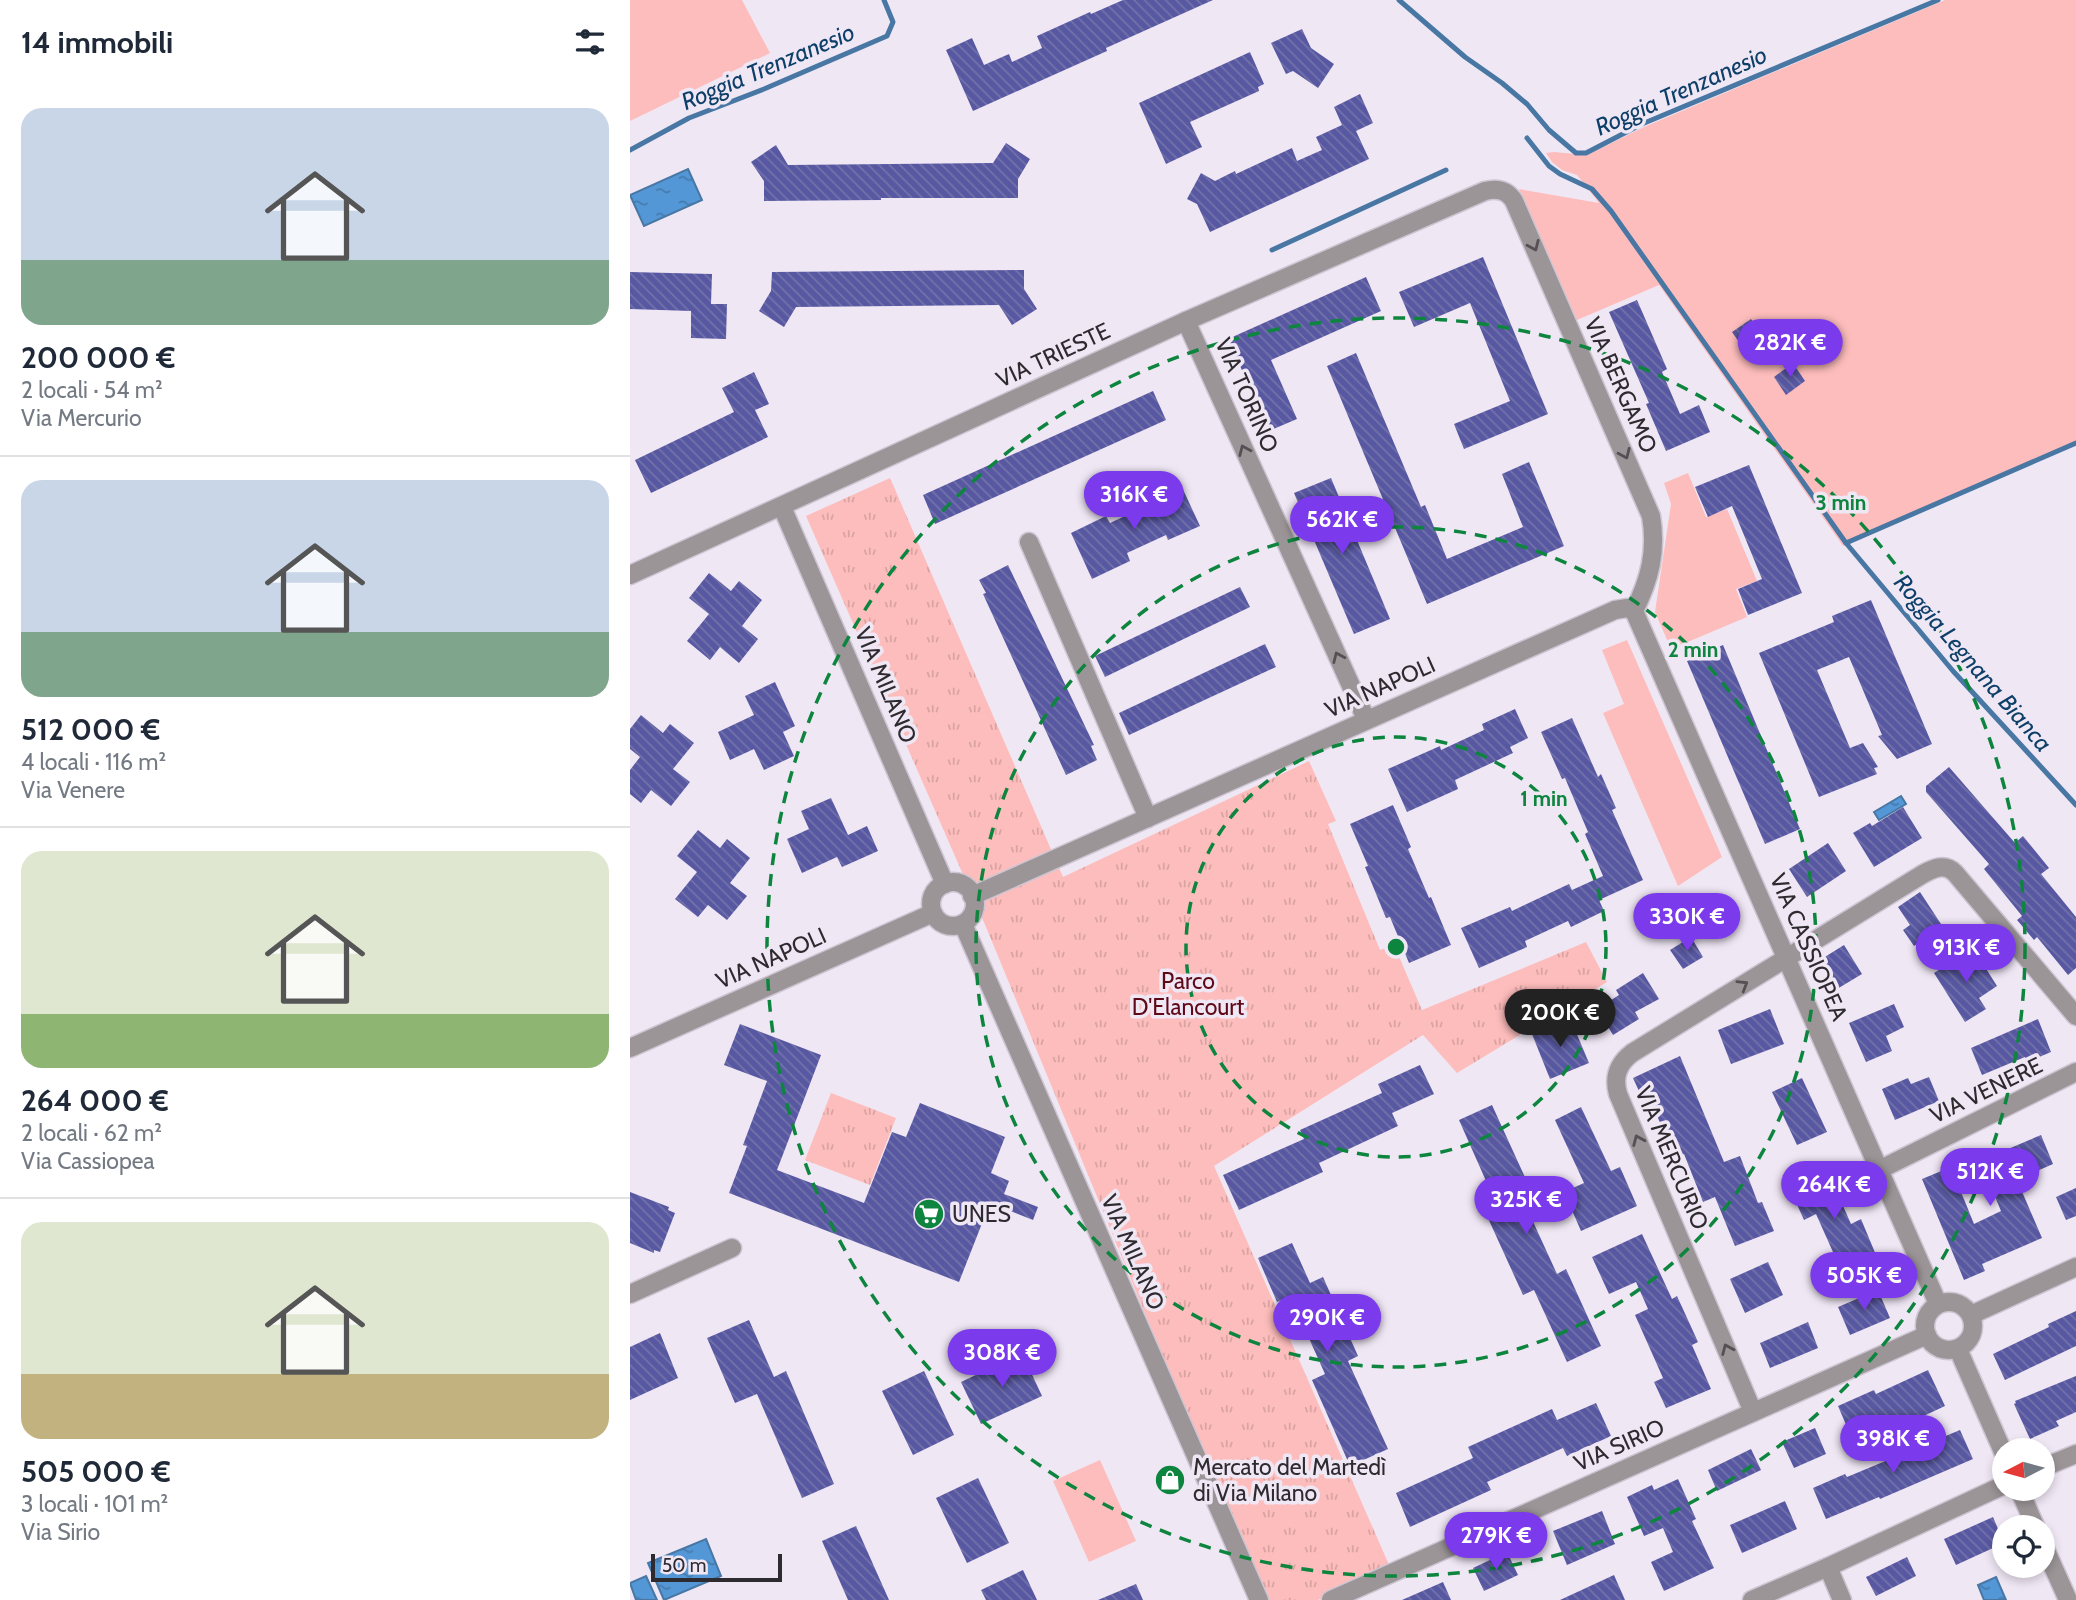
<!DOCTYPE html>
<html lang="it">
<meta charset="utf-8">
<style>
:root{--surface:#fff;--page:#f2f2f3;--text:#1f2937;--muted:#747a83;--line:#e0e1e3;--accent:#7c3aed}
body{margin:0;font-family:Cabin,sans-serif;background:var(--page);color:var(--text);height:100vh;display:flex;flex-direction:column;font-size:26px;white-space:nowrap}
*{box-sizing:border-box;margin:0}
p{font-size:23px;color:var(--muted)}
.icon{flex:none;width:38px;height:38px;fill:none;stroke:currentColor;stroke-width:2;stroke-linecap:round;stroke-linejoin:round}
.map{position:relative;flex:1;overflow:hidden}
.panel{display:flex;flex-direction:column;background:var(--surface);width:630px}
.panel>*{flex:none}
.needle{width:46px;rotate:264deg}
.tools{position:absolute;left:1362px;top:1438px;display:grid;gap:14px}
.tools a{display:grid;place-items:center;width:63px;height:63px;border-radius:50%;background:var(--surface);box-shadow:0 4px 10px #0003;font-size:35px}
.scale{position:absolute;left:21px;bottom:18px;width:131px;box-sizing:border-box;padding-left:7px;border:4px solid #2e2b30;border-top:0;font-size:19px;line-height:24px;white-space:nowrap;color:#2e2b30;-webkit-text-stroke:5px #f0e7f5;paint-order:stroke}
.price{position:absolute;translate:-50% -60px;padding:0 16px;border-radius:24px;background:var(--accent);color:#fff;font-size:23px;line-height:46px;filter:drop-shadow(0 2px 4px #0008)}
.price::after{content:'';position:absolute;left:50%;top:42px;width:21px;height:16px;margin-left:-10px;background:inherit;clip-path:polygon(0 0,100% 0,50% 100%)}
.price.selected{background:#222;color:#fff}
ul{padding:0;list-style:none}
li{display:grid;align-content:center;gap:14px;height:371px;padding:0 21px}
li+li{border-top:2px solid var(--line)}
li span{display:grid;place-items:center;height:217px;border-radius:21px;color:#555}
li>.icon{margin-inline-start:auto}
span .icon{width:126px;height:126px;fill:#fffc;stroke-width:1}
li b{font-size:30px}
h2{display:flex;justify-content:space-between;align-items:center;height:84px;padding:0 21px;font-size:30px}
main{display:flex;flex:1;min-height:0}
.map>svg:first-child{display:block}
.grass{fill:#fdbdbc}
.park{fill:url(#park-tufts)}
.water{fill:url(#water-ripples);stroke:#4877a4;stroke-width:2}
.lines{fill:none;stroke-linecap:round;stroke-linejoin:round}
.stream{stroke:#4877a4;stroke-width:5}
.building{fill:url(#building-back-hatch)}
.minor-casing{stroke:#cdc5d2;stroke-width:21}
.minor{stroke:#9c9598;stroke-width:18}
.oneway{stroke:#545054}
.ring{fill:none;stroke:#0d853e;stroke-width:3.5;stroke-dasharray:12 9}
.labels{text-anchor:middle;stroke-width:7;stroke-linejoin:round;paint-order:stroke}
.street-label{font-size:23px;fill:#2e2b30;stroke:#f0e7f5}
.park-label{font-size:23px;fill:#5f0817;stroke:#f0e7f5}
.poi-label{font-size:23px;fill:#2e2b30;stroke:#f0e7f5;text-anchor:start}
.water-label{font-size:24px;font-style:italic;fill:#0d3f69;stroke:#f0e7f5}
.centre{fill:#0d853e;stroke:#f0e7f5;stroke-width:3.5}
.ring-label{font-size:21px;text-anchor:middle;font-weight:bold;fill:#0d853e;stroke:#f0e7f5;stroke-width:7;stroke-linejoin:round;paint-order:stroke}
</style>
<main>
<section class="panel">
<h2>14 immobili<svg class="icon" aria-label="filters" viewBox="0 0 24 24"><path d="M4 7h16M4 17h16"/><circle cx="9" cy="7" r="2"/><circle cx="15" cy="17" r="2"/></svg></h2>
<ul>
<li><span style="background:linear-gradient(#c9d6e8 70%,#7fa58c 0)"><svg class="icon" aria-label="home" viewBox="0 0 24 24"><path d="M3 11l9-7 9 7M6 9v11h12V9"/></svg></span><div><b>200 000 €</b><p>2 locali · 54 m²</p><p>Via Mercurio</p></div></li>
<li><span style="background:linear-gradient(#c9d6e8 70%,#7fa58c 0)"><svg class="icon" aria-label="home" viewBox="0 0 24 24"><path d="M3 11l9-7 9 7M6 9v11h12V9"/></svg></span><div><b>512 000 €</b><p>4 locali · 116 m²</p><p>Via Venere</p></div></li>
<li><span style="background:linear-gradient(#dfe7d0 75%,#8fb573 0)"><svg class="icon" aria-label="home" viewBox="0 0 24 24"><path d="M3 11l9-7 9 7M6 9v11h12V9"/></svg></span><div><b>264 000 €</b><p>2 locali · 62 m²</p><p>Via Cassiopea</p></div></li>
<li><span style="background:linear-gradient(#dfe7d0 70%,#c2b280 0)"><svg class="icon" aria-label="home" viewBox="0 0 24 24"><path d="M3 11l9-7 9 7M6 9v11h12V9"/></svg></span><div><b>505 000 €</b><p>3 locali · 101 m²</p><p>Via Sirio</p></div></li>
</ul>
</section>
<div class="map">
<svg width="1446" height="1600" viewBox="0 0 1446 1600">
<defs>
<pattern id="park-tufts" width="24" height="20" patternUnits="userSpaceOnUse" patternTransform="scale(1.75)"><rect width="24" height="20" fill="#fdbdbc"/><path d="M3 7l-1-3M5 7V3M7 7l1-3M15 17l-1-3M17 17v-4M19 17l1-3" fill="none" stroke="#d9a3a2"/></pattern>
<pattern id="water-ripples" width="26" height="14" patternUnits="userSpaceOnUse" patternTransform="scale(1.75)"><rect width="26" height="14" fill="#5397d6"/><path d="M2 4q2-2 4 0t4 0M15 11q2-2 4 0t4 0" fill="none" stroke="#457bae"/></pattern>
<pattern id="building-back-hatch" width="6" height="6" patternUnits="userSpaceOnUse" patternTransform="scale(1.75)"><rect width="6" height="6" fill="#5858a2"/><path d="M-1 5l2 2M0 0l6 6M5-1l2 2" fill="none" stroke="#7272aa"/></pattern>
</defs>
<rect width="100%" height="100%" fill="#f0e7f5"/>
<g class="grass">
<polygon points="0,0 112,0 140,53 0,121"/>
<polygon points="1315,0 1446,0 1446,444 1213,546 1029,285 947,320 889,189 969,203 947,175 932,170 922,162 916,153 924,152 957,155 1014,127"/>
<polygon points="1058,473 1076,517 1097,509 1127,581 1106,589 1117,617 1041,649 1025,612 1041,504 1034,483"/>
<polygon points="997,640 1092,857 1048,886 973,713 994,704 972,650"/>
<polygon points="470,1460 506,1541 459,1562 423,1481"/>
</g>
<g class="park">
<polygon points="260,478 433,877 679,761 706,821 698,824 750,950 764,945 792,1010 956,942 977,982 827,1073 793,1035 584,1166 760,1567 688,1600 633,1600 356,927 176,516"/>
<polygon points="201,1093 266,1118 240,1185 175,1160"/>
</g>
<g class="water">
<polygon points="58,169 72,200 14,226 0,195"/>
<polygon points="1271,796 1276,804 1249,820 1244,812"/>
<polygon points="76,1539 91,1576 34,1600 18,1563"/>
<polygon points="16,1576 27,1600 6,1600 0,1583"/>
<polygon points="1366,1577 1376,1600 1354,1600 1348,1585"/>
</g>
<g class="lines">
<g class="stream">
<polyline points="769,0 835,57 872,83 897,104 919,130 946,153 956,153 1012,124 1308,0"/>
<polyline points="897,138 919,166 930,174 962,189 981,211 1216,543 1323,671 1446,805"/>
<polyline points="0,150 59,118 134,89 257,36 263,22 254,0"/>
<polyline points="642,250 816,170"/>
<polyline points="1216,543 1446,443"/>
</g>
</g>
<g class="building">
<polygon points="493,0 583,0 476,48 477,51 343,111 316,50 342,38 354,65 379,54 382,62 412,48 407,36 460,12 461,14"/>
<polygon points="672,29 681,48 704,64 688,88 663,71 656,74 641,43"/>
<polygon points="620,52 634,84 628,87 629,91 560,122 572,147 536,164 509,103"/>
<polygon points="730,94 743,123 726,131 739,159 580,232 567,204 557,199 571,173 585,181 605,171 606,174 662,148 667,161 692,150 686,137 712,125 704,107"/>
<polygon points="376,143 400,159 388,179 388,198 251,198 251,200 134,201 134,181 121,162 146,145 158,165 363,163"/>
<polygon points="853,257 918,414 834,449 824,424 880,401 840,303 784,327 769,292"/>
<polygon points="394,270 394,289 407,309 382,325 369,305 166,307 154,327 129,311 141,291 142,272"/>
<polygon points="0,272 82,274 81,304 97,304 96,339 61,338 61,311 0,309"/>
<polygon points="736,277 751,311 641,360 667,419 639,431 598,339"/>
<polygon points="1007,300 1037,369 1032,372 1050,414 1069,405 1080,432 1036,451 1016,404 1019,403 979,312"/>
<polygon points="1121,319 1137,342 1118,355 1102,332"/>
<polygon points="726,353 791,507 795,505 817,559 893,527 872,474 899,462 934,546 797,604 697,366"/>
<polygon points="1163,363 1175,381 1156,395 1144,377"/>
<polygon points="124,372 139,404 125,410 138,437 21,493 5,460 104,412 92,388"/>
<polygon points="523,391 536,420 305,524 293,495"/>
<polygon points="1119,465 1172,593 1118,615 1108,589 1132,579 1102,506 1078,517 1065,487"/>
<polygon points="701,478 760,619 724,634 664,493"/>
<polygon points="550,483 570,526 538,540 536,535 497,553 500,561 462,579 441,533 476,516 480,523 523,503 520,497"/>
<polygon points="378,565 464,745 461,746 467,760 436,775 353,594 356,593 349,580"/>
<polygon points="79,573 101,591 109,581 132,600 112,626 128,639 109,663 90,647 80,660 57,641 79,614 59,598"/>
<polygon points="610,587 620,607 475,677 465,656"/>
<polygon points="1241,600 1302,744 1267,759 1248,736 1252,735 1219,657 1187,670 1220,748 1233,743 1248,767 1244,768 1247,774 1189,797 1129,653 1204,622 1202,616"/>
<polygon points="635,644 646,667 499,735 489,713"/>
<polygon points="1093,645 1170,829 1135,844 1057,661"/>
<polygon points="145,682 165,726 153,732 164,756 134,770 124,749 100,760 88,732 124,715 115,696"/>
<polygon points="885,709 898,738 880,747 883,753 825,780 828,789 777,812 758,769 810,746 811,750 854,730 852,724"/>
<polygon points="11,715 33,733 40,724 64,743 43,769 60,782 41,806 21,790 11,803 0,794 0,770 10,757 0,749 0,729"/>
<polygon points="942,718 968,777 971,774 986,808 982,810 1013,880 969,900 974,911 941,927 938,921 895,941 897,947 849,968 831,928 880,907 882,911 939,884 942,890 973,876 955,834 958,832 935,778 932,779 911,732"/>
<polygon points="1319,767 1385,843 1393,836 1419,868 1411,874 1446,917 1446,968 1438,975 1407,937 1404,940 1387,920 1392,916 1354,869 1359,864 1296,792 1296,786"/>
<polygon points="201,798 218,835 237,826 248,851 212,867 207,857 172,873 157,839 179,829 171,811"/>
<polygon points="763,805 781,847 778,849 799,898 801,897 821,945 779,963 760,917 756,918 735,867 738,866 720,824"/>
<polygon points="1273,807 1292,838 1244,867 1223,833 1240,823 1242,826"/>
<polygon points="68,830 90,848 97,839 120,858 100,883 117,896 97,920 78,905 68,917 45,899 67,872 47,856"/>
<polygon points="1198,843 1216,871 1177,897 1159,869"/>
<polygon points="1290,892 1313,927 1284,946 1273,930 1280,925 1268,907"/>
<polygon points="1061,937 1073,957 1053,969 1040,950"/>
<polygon points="1214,945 1232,974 1207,989 1190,960"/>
<polygon points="1343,948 1367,986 1349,998 1356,1009 1335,1022 1304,973"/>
<polygon points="1013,973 1029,999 1005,1012 1009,1019 983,1035 967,1009 989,995 986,990"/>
<polygon points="1264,1004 1274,1027 1256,1036 1262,1051 1236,1062 1219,1023"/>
<polygon points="1140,1009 1154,1044 1101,1064 1088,1030"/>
<polygon points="940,1018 959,1063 920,1079 902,1034"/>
<polygon points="1408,1019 1421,1052 1397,1062 1395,1057 1352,1075 1341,1048"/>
<polygon points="110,1024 191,1055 147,1170 234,1203 262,1132 276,1137 290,1103 375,1137 361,1173 379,1181 374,1194 408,1207 403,1220 360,1203 329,1282 99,1193 117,1146 113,1145 137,1081 94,1065"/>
<polygon points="1050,1056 1094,1162 1110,1156 1128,1203 1132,1202 1144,1231 1105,1246 1085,1197 1073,1202 1054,1154 1045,1158 1025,1111 1019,1113 1003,1078"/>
<polygon points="790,1065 804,1094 762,1113 768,1126 689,1163 693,1172 609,1210 593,1175 674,1139 670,1130 752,1093 748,1084"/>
<polygon points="1299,1077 1309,1101 1265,1120 1252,1089 1278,1078 1281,1084"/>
<polygon points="1172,1078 1197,1132 1167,1145 1142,1092"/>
<polygon points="862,1105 899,1186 889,1191 927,1274 936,1269 971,1346 937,1362 904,1290 893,1295 852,1205 864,1199 829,1120"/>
<polygon points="951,1107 981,1171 990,1167 1007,1206 951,1231 934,1192 954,1183 925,1120"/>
<polygon points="1411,1135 1423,1164 1387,1180 1412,1238 1352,1264 1355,1271 1334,1280 1292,1179 1321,1167 1344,1224 1371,1211 1350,1161"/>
<polygon points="1198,1172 1221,1224 1231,1219 1246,1255 1211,1270 1186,1214 1174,1220 1160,1189"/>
<polygon points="1446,1188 1446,1216 1436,1220 1426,1197"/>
<polygon points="0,1192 39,1207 38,1210 45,1213 30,1252 24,1250 24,1253 0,1243"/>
<polygon points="1012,1234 1042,1299 1047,1296 1068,1342 1062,1345 1081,1389 1036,1408 1024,1382 1033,1378 1005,1315 1018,1309 1006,1282 979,1294 962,1257"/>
<polygon points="662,1243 680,1283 693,1277 728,1356 718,1361 758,1449 720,1466 682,1380 695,1374 660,1296 647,1302 628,1258"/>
<polygon points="1138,1262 1153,1295 1115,1313 1100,1279"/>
<polygon points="1248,1290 1260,1318 1220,1335 1208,1307"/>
<polygon points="1446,1311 1446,1346 1375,1380 1363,1354 1419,1327 1418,1324"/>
<polygon points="119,1320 144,1377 156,1371 204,1484 172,1498 127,1394 105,1403 77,1338"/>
<polygon points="1178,1322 1188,1348 1140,1368 1130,1343"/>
<polygon points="30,1333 48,1378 0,1400 0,1347"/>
<polygon points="392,1353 412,1396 351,1424 331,1382"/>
<polygon points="1298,1370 1315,1406 1285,1420 1283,1415 1223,1441 1208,1406 1244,1390 1246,1394"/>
<polygon points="294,1371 324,1435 283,1455 252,1391"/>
<polygon points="1446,1376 1446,1412 1426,1421 1429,1426 1400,1439 1384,1404 1386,1403 1385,1401"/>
<polygon points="966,1403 981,1436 937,1456 933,1448 857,1482 861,1490 780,1527 766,1493 843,1458 838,1447 922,1409 927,1420"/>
<polygon points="1185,1428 1196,1454 1164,1468 1152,1442"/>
<polygon points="1330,1430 1343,1459 1250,1499 1249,1497 1196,1519 1183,1488 1215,1474 1217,1477"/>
<polygon points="1121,1449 1131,1470 1087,1491 1078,1470"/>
<polygon points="348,1478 379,1543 337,1563 306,1498"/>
<polygon points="1048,1479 1066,1519 1062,1521 1084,1568 1034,1591 1021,1562 1043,1552 1033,1528 1014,1536 997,1497 1022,1485 1024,1490"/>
<polygon points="1155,1501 1167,1529 1112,1553 1100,1525"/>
<polygon points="972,1511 985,1544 937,1565 923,1531"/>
<polygon points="1363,1517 1374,1543 1326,1565 1314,1539"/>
<polygon points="226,1526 259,1600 218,1600 192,1541"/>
<polygon points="877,1552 888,1575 854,1591 843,1568"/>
<polygon points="1277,1557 1286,1576 1246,1596 1236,1577"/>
<polygon points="393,1570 407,1600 356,1600 351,1590"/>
<polygon points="984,1575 995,1600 930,1600"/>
<polygon points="813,1582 821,1600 772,1600"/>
<polygon points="506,1584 513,1600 468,1600"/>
</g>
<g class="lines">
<g class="minor-casing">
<g id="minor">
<polyline points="556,321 736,719"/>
<polyline points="152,507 315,884"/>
<polyline points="399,542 518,818"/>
<path d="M0 575 556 321 855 191C867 188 877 190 884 201L1021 516C1027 551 1020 579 1004 611"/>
<polyline points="1004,611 1308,1304"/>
<circle cx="323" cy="904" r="22"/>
<polyline points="342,896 985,610 997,608 1004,611"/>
<polyline points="333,924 629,1600"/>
<polyline points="0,1048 303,913"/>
<polyline points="1249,1170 1446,1072"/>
<polyline points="0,1294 102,1248"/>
<circle cx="1319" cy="1326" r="24"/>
<polyline points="1341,1315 1446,1267"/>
<polyline points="1328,1349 1374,1454"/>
<path d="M1123 1412 988 1094C983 1076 988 1064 1002 1053L1293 874C1304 868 1315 863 1325 873L1446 1016"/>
<polyline points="1412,1468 1446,1454"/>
<polyline points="1389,1489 1406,1528"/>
<polyline points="1412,1542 1438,1600"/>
<polyline points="1198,1567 1212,1600"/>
<polyline points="701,1600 1297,1335"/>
<polyline points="1122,1600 1198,1567 1374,1485"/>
</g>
</g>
<use href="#minor" class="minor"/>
</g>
<defs><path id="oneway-chevron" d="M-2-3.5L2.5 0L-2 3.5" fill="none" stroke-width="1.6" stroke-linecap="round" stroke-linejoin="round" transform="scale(1.75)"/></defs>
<g class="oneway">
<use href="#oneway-chevron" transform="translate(904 246) rotate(66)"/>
<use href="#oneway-chevron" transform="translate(614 450) rotate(-114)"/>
<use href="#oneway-chevron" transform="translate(995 454) rotate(66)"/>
<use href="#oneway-chevron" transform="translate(708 657) rotate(-114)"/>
<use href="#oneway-chevron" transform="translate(1113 985) rotate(-31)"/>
<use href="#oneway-chevron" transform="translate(1008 1140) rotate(-113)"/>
<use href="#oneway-chevron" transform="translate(1097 1349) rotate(-113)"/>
</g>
<g class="ring">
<circle cx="766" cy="947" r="210"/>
<circle cx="766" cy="947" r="420"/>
<circle cx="766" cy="947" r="629"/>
</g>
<defs>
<g id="supermarket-disc" transform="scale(1.575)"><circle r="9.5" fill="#0d853e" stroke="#f0e7f5"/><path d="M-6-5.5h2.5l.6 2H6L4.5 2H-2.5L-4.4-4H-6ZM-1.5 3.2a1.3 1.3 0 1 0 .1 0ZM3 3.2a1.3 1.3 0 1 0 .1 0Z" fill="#fff"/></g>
<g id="shop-disc" transform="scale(1.575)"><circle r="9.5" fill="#0d853e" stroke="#f0e7f5"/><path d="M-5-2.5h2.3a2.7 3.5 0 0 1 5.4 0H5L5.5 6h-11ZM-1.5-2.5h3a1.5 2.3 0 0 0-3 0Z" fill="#fff"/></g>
</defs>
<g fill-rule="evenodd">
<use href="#supermarket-disc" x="299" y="1214"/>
<use href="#shop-disc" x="540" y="1480"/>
</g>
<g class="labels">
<g class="street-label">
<text transform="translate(423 355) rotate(-25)" y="8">VIA TRIESTE</text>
<text transform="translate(991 385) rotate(66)" y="8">VIA BERGAMO</text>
<text transform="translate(617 395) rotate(66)" y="8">VIA TORINO</text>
<text transform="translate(256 685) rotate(67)" y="8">VIA MILANO</text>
<text transform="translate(750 687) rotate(-24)" y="8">VIA NAPOLI</text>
<text transform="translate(1179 947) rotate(66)" y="8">VIA CASSIOPEA</text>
<text transform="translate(141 958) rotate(-24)" y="8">VIA NAPOLI</text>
<text transform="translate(1356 1090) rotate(-26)" y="8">VIA VENERE</text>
<text transform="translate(1042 1158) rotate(67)" y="8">VIA MERCURIO</text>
<text transform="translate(503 1252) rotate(66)" y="8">VIA MILANO</text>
<text transform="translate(989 1445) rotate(-24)" y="8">VIA SIRIO</text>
</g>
<g class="park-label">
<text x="558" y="989">Parco<tspan x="558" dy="26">D'Elancourt</tspan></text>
</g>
<g class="poi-label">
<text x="322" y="1222">UNES</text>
<text x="563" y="1475">Mercato del Martedì<tspan x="563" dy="26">di Via Milano</tspan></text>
</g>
<g class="water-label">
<text transform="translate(138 67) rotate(-23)" y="8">Roggia Trenzanesio</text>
<text transform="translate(1051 91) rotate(-24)" y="8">Roggia Trenzanesio</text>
<text transform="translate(1343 663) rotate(49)" y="8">Roggia Legnana Bianca</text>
</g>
</g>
<circle cx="766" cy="947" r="10" class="centre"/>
<g class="ring-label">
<text x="1211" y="510">3 min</text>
<text x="1063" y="657">2 min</text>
<text x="914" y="806">1 min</text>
</g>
</svg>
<div class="tools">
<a><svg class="needle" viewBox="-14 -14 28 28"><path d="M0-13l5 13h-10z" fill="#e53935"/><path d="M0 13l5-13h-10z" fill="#747a83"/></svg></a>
<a><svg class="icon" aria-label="locate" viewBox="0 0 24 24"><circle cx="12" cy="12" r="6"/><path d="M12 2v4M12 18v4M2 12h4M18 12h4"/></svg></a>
</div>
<div class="scale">50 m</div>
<b class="price" style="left:1160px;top:379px">282K €</b>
<b class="price" style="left:504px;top:531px">316K €</b>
<b class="price" style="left:712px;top:556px">562K €</b>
<b class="price" style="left:1057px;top:953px">330K €</b>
<b class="price" style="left:1336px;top:984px">913K €</b>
<b class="price selected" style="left:930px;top:1049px">200K €</b>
<b class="price" style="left:1360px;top:1208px">512K €</b>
<b class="price" style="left:1204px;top:1221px">264K €</b>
<b class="price" style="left:896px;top:1236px">325K €</b>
<b class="price" style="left:1234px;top:1312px">505K €</b>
<b class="price" style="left:697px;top:1354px">290K €</b>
<b class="price" style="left:372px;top:1389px">308K €</b>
<b class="price" style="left:1263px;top:1475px">398K €</b>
<b class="price" style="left:866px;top:1572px">279K €</b>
</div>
</main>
